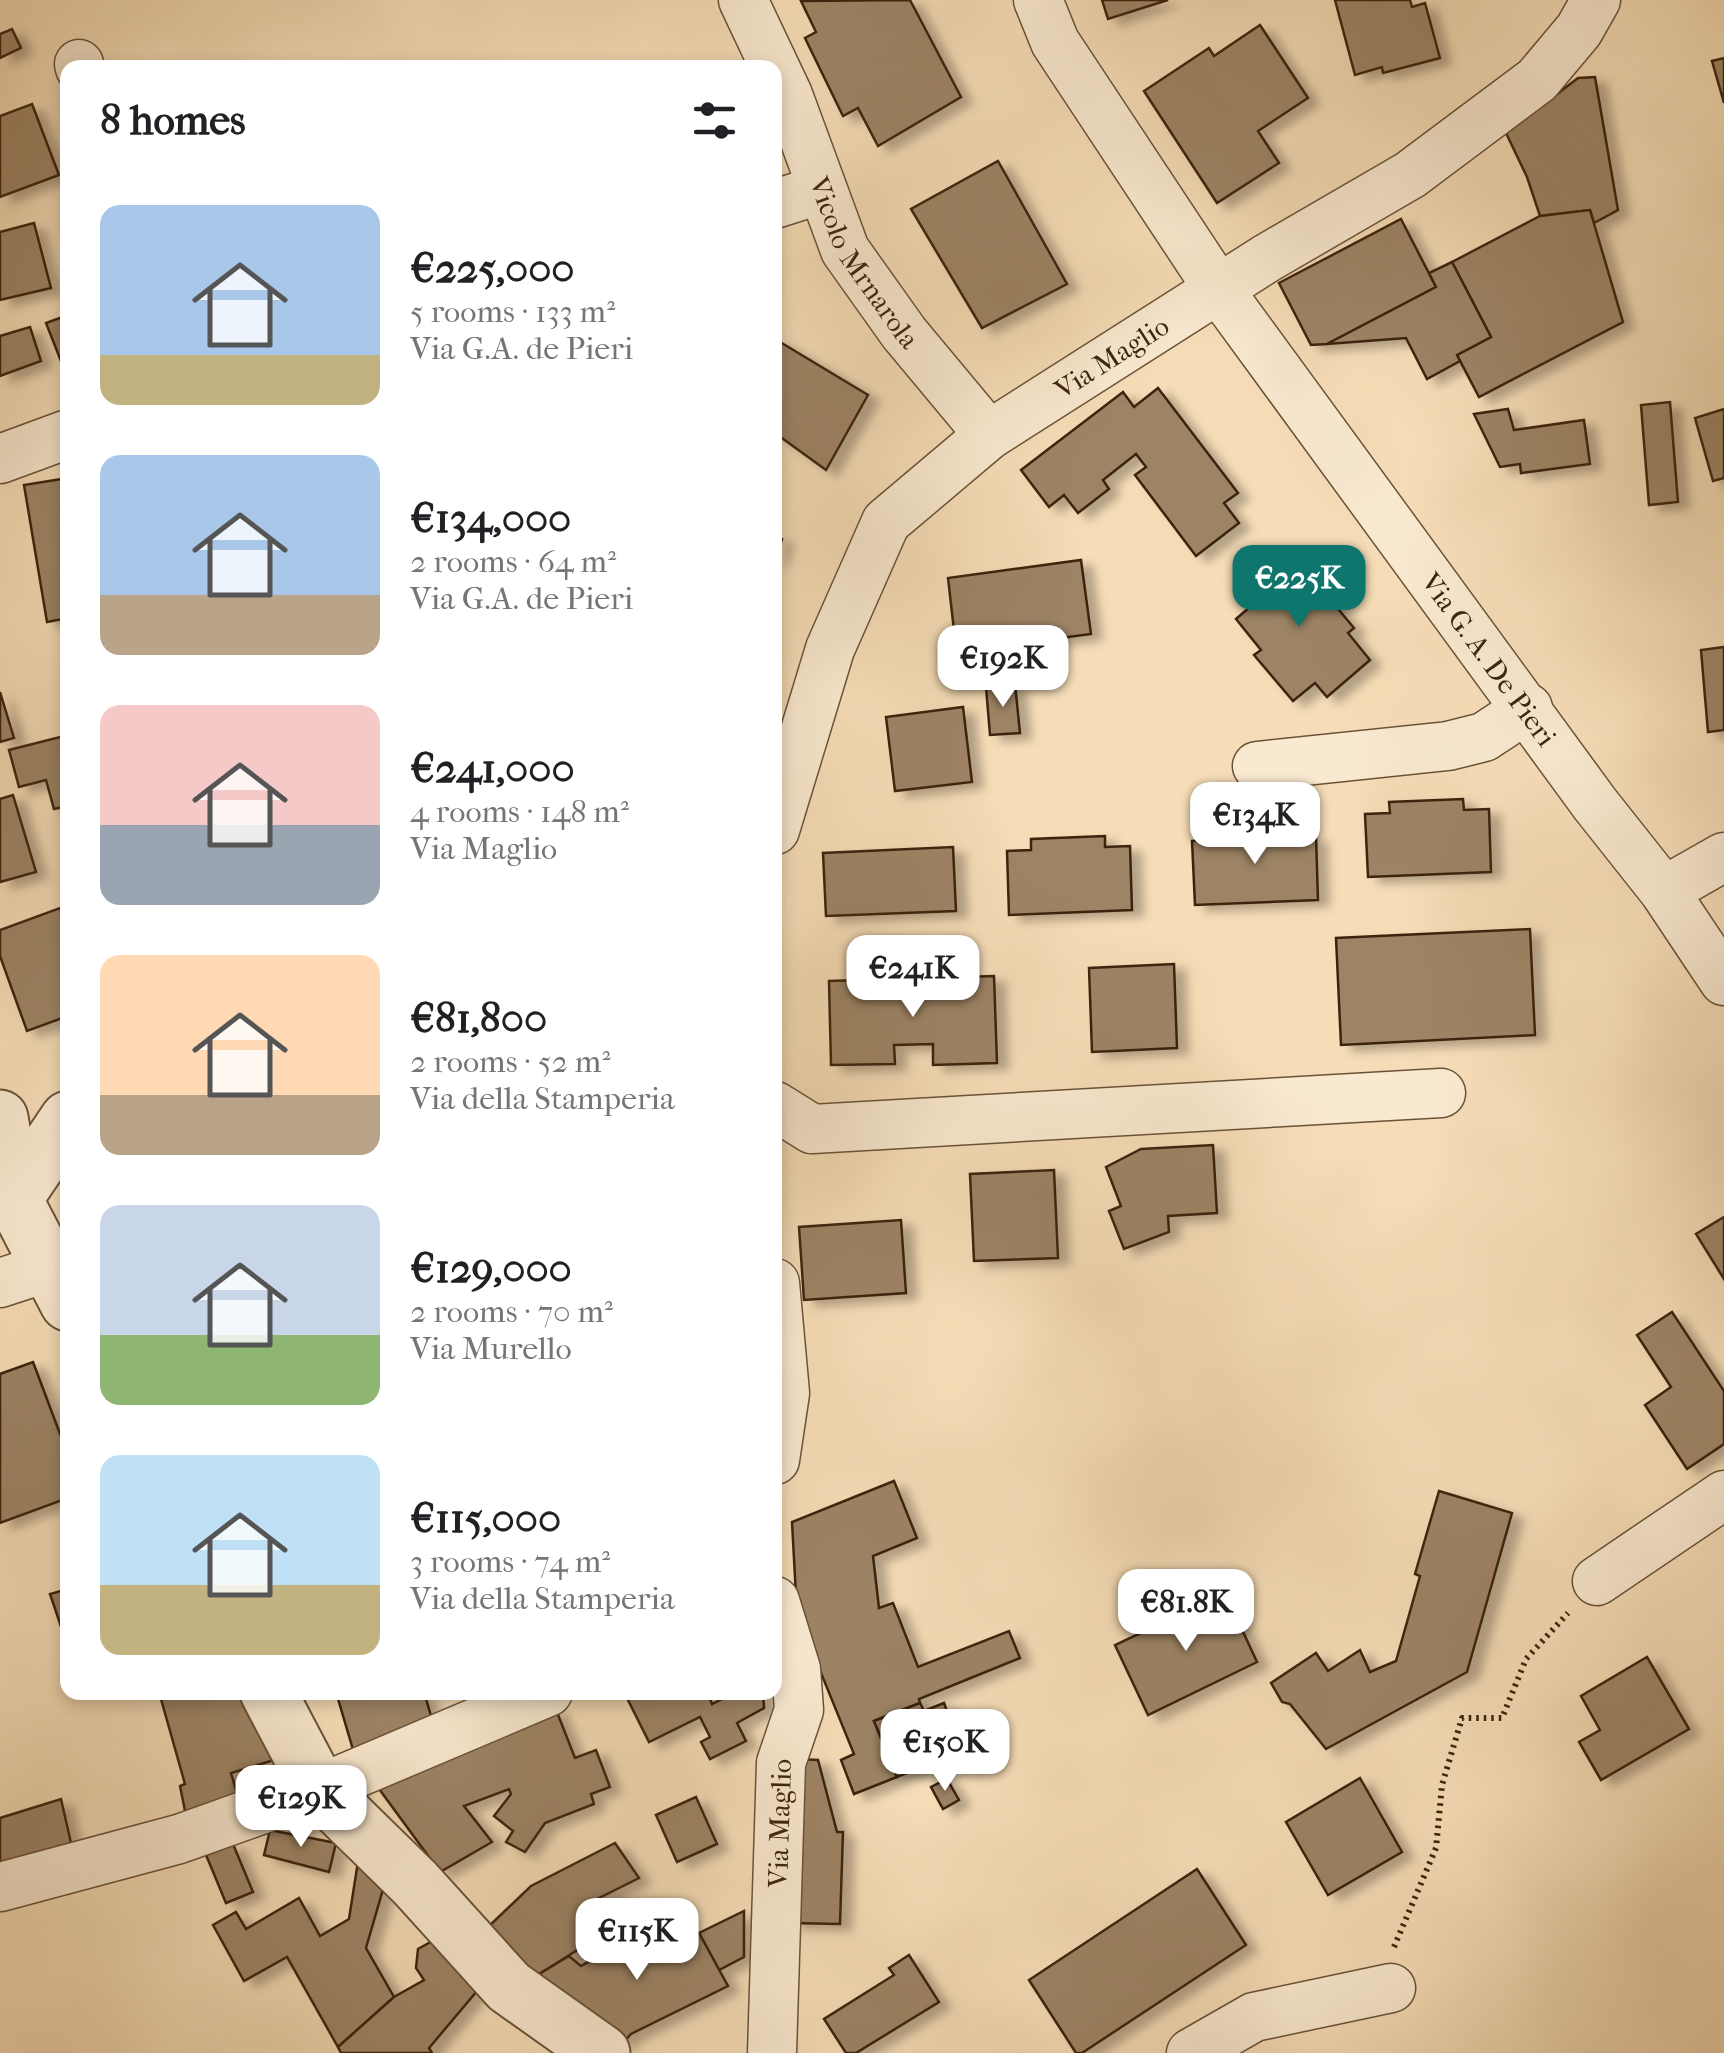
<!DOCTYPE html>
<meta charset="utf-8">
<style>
:root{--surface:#fff;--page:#f6f6f6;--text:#202124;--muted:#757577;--accent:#0f766e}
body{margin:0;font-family:"IM FELL French Canon",serif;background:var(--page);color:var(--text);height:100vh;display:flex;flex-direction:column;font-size:38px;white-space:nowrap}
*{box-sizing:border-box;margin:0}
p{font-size:32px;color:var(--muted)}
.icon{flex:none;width:55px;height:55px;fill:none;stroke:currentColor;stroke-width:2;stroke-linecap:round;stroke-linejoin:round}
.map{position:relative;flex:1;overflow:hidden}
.sheet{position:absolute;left:60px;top:60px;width:722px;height:1640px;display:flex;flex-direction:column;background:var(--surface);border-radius:20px;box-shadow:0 5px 15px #0003}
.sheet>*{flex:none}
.price{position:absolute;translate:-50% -85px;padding:0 22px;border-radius:20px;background:#fff;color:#222;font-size:32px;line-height:65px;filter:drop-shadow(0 2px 5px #0008)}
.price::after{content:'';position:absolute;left:50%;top:60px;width:30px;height:22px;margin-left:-15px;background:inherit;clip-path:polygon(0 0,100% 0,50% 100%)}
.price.current{background:var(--accent);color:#fff}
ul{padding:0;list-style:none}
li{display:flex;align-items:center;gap:30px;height:250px;padding:0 40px}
li span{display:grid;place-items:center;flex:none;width:280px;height:200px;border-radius:20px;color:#555}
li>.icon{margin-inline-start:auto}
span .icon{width:120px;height:120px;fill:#fffc;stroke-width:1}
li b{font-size:42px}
h2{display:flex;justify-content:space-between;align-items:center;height:120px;padding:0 40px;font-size:42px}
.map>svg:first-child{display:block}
.building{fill:#9d8465;stroke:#3c240d;stroke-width:2.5;filter:url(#shadow)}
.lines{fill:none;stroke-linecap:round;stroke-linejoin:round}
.minor-casing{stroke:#6a5238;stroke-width:51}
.tertiary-casing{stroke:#6a5238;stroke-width:59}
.path{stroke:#3c240d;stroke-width:6;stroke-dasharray:2.5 5;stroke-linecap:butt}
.minor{stroke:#f9e9d0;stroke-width:48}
.tertiary{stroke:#f9e9d0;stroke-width:55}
.labels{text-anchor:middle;stroke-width:8;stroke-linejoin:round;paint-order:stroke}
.street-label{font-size:28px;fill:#3c240d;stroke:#f9e9d0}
</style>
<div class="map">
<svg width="1724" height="2053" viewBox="0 0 1724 2053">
<defs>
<filter id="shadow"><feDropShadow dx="11" dy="6" stdDeviation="5" flood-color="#0004"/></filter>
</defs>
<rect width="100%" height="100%" fill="#f6ddb7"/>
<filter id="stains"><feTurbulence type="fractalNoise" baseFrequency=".002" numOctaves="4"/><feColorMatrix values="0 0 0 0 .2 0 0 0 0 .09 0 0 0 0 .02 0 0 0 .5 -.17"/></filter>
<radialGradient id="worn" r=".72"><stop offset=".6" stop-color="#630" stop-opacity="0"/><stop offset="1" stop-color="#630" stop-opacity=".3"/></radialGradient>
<g class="building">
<polygon points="910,0 961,97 878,146 858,108 843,116 805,38 816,32 801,1"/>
<polygon points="1102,0 1168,0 1108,19"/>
<polygon points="1335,0 1410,0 1412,7 1425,3 1440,58 1383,73 1382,67 1355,75"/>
<polygon points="1260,25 1308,98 1258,131 1279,163 1217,203 1144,91 1209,48 1214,56"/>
<polygon points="12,29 21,48 0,58 0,34"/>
<polygon points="1724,58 1724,103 1712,61"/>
<polygon points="1595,77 1618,210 1594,223 1590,210 1540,216 1527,177 1506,133 1578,78"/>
<polygon points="32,104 59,175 0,197 0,116"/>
<polygon points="998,161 1067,284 982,328 911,209"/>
<polygon points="1590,210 1623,322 1479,397 1457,355 1491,337 1452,262 1540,216"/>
<polygon points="1401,219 1436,287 1327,344 1311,345 1279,283"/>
<polygon points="34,223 51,288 0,300 0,232"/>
<polygon points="1452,262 1491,337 1457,355 1460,361 1427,379 1406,338 1327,344 1436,287 1429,273"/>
<polygon points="68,315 68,379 46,323"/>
<polygon points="30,327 41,361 0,376 0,336"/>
<polygon points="775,339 868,395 826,470 775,433"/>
<polygon points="1158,388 1238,493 1224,503 1239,523 1196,556 1135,475 1146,467 1136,454 1103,480 1109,489 1078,513 1064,495 1049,507 1021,470 1123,392 1134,407"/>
<polygon points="1670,402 1678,502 1649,505 1641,405"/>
<polygon points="1508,409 1514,430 1584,420 1590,464 1521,473 1520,464 1500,467 1474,414"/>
<polygon points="1724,409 1724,478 1713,481 1695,418"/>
<polygon points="68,478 68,618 47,622 24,485"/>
<polygon points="775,536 782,539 775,564"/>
<polygon points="1289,550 1354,628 1348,633 1370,660 1327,697 1315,683 1293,701 1254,655 1261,650 1236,619 1250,607 1237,593"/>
<polygon points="1081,560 1091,634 1008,645 1006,632 955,639 948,578"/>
<polygon points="1724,647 1724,730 1708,732 1701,650"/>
<polygon points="1015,684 1020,733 990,735 986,687"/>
<polygon points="0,692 14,738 0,742"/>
<polygon points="963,707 972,782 895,791 886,717"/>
<polygon points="68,735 68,806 54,809 46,780 19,787 9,750"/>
<polygon points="13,795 36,872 0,882 0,799"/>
<polygon points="1463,799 1464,810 1489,809 1491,872 1368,877 1365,814 1390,813 1389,802"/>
<polygon points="1291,826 1291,837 1316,836 1318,900 1195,905 1192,841 1217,840 1217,829"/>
<polygon points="1105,836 1105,847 1130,846 1132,910 1009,915 1007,851 1031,850 1031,839"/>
<polygon points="953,847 956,911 826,916 823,853"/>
<polygon points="60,908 68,928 68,1016 27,1031 0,956 0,930"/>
<polygon points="1530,929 1535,1035 1341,1045 1336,938"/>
<polygon points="951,938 952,978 875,980 874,941"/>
<polygon points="1174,964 1177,1048 1092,1052 1089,968"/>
<polygon points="994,976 997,1063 933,1065 933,1044 894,1045 895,1064 831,1065 829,981"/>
<polygon points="1213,1145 1217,1213 1168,1216 1169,1232 1124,1249 1109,1211 1121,1206 1106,1167 1141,1149"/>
<polygon points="1054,1170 1058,1258 974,1261 970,1174"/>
<polygon points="1724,1217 1724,1279 1696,1234"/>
<polygon points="901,1220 906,1293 804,1300 799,1227"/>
<polygon points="1672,1312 1724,1391 1724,1444 1687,1469 1645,1405 1671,1387 1637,1335"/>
<polygon points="33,1362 68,1455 68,1498 0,1523 0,1374"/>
<polygon points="894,1481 917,1538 873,1556 879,1608 893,1603 918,1667 1009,1631 1020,1658 919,1699 920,1703 874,1721 897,1777 854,1794 841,1760 854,1754 797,1614 792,1522"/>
<polygon points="1439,1491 1512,1513 1467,1672 1326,1749 1290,1704 1282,1702 1271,1683 1316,1653 1328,1671 1360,1650 1370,1672 1396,1661 1420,1576 1415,1574"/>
<polygon points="68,1589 68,1647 50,1594"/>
<polygon points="1225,1593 1257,1662 1148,1715 1115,1645"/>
<polygon points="1647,1657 1689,1729 1601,1780 1579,1742 1600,1730 1581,1696"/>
<polygon points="159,1692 250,1692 284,1757 231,1773 242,1810 188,1826 180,1786 185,1784"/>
<polygon points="336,1692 424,1692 436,1733 357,1763"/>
<polygon points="624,1692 707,1692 712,1704 728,1696 726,1692 763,1692 764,1708 737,1723 746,1741 710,1759 701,1742 710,1737 700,1717 649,1742"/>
<polygon points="920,1703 924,1711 944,1703 962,1751 897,1777 874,1721"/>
<polygon points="555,1707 575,1758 596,1750 610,1787 591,1794 594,1804 545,1823 525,1852 506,1842 513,1831 494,1816 511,1794 509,1789 464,1806 492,1842 440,1872 374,1782"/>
<polygon points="794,1759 818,1760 837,1832 843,1832 840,1924 790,1923"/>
<polygon points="1360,1778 1402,1852 1328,1895 1286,1822"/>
<polygon points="947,1779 959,1800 943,1809 931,1787"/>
<polygon points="696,1797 717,1844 677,1862 656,1815"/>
<polygon points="61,1799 71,1843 0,1863 0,1818"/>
<polygon points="270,1830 336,1843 329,1872 264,1855"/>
<polygon points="615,1843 639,1878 593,1901 617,1925 536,1976 487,1928 531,1886"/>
<polygon points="233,1844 253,1892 226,1903 206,1855"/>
<polygon points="359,1855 388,1872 366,1948 394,1997 338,2047 287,1957 244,1981 213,1925 236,1912 246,1929 299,1898 320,1936 349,1919"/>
<polygon points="1197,1869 1246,1945 1082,2053 1076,2053 1029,1980"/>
<polygon points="744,1911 744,1957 719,1970 699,1933"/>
<polygon points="699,1933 728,1986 631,2034 623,2043 536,1976 569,1956 581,1966 634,1935 653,1954"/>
<polygon points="445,1934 493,1972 429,2048 432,2053 341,2053 338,2047 394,1997 424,1980 416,1968 418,1949"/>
<polygon points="909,1955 939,2002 856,2053 846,2053 824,2019 894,1975 889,1968"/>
</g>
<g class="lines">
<g class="minor-casing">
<g id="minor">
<path id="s1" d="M743 0 788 95 845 250 904 333 989 435"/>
<path id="s2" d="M1038 0 1055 42 1219 290 1595 804 1664 891 1724 981"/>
<polyline points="79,64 80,68"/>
<polyline points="775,204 822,189"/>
<polyline points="0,459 68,434"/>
<polyline points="1257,766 1448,746 1484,737 1528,708"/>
<path id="s3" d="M775 830 830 649 886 522 989 435 1267 258 1410 175 1537 80 1579 30 1596 0"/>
<polyline points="1664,891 1724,857"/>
<polyline points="775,1106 812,1129 1441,1093"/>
<polyline points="0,1283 49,1267"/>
<polyline points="775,1283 785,1393 775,1460"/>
<polyline points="1597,1581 1724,1495"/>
<polyline points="0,1887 179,1839 319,1789 548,1692"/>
<path id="s4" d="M772 2053 781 1763 799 1710 796 1669 775 1601"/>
<polyline points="1191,2053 1254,2017 1391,1988"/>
</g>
</g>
<g class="tertiary-casing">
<g id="tertiary">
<polyline points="0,1118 14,1199 68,1303"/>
<polyline points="14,1199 68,1119"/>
<polyline points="268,1692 319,1789 415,1883 509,1987 602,2053"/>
</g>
</g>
<polyline class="path" points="1394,1947 1436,1848 1442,1785 1462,1718 1502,1718 1526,1659 1568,1613"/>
<use href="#minor" class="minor"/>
<use href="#tertiary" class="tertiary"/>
</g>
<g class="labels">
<g class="street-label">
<text dy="10" stroke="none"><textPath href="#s1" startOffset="290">Vicolo Mrnarola</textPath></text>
<text dy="10" stroke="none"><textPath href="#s3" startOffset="608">Via Maglio</textPath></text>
<text dy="10" stroke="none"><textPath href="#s2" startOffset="800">Via G. A. De Pieri</textPath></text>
<text dy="10" stroke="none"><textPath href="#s4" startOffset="230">Via Maglio</textPath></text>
</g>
</g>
<rect width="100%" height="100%" filter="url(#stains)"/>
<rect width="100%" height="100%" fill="url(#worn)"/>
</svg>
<b class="price current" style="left:1299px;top:630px">€225K</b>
<b class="price" style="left:1003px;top:710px">€192K</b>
<b class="price" style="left:1255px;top:867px">€134K</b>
<b class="price" style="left:913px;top:1020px">€241K</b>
<b class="price" style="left:1186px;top:1654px">€81.8K</b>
<b class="price" style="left:945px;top:1794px">€150K</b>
<b class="price" style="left:301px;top:1850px">€129K</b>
<b class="price" style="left:637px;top:1983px">€115K</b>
<section class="sheet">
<h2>8 homes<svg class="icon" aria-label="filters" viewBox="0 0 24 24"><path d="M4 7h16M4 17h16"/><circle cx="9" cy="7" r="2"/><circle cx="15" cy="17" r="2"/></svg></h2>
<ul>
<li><span style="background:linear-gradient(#a9c7e8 75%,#c2b280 0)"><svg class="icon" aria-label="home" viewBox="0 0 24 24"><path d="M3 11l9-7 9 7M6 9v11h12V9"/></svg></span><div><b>€225,000</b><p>5 rooms · 133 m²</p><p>Via G.A. de Pieri</p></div></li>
<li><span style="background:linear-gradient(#a9c7e8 70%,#b9a48a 0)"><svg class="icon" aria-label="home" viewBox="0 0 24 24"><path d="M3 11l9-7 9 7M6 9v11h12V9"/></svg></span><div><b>€134,000</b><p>2 rooms · 64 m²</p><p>Via G.A. de Pieri</p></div></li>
<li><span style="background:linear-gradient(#f6c9c9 60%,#9aa5b1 0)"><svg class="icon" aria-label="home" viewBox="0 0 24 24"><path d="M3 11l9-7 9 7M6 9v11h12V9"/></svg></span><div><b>€241,000</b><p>4 rooms · 148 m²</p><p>Via Maglio</p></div></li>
<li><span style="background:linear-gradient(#ffd9b3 70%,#b9a48a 0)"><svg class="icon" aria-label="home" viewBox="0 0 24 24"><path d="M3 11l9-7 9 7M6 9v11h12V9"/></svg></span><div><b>€81,800</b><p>2 rooms · 52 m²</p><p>Via della Stamperia</p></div></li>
<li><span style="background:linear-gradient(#c9d6e8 65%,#8fb573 0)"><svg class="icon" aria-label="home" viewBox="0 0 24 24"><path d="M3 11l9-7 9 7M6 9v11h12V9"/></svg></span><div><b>€129,000</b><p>2 rooms · 70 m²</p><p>Via Murello</p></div></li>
<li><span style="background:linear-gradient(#bfe0f5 65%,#c2b280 0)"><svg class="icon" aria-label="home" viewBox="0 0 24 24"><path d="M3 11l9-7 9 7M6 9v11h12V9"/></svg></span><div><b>€115,000</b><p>3 rooms · 74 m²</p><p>Via della Stamperia</p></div></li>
</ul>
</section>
</div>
